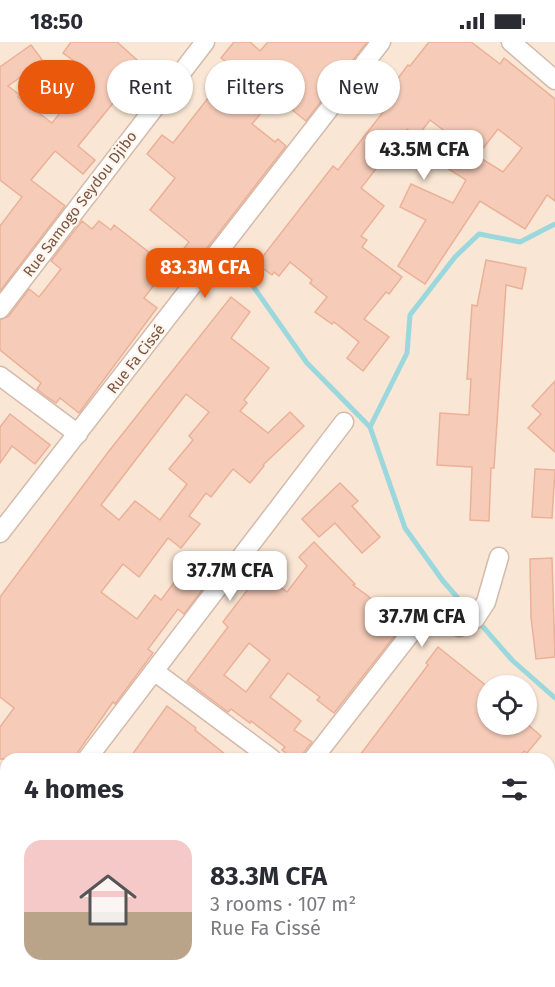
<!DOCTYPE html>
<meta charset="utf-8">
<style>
:root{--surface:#fff;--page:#f2f2f3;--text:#2b2b33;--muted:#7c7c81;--accent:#ea580c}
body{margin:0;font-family:"Fira Sans",sans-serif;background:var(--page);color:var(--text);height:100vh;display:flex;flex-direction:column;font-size:22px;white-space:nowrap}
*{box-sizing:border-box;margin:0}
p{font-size:20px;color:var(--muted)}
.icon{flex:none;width:33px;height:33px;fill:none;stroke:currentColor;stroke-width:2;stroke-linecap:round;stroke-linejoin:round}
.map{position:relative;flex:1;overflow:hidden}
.drawer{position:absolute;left:0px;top:711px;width:555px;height:234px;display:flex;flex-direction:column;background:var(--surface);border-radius:18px 18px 0 0;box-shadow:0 2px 4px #0004}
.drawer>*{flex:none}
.banner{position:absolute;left:18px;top:18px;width:519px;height:54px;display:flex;gap:12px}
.controls{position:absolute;left:477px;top:633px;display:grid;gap:12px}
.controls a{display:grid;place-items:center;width:60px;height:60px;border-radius:50%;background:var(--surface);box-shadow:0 2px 4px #0004;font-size:30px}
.price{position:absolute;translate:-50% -51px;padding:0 14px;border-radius:12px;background:#fff;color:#222;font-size:20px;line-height:39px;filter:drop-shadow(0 2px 3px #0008)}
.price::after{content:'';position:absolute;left:50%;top:36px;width:18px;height:14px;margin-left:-9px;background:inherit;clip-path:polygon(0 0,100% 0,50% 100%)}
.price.selected{background:var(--accent);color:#fff}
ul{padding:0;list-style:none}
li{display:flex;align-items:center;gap:18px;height:150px;padding:0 24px}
li span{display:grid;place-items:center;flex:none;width:168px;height:120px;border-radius:18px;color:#555}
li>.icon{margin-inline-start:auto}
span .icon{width:72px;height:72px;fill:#fffc;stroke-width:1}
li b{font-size:26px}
h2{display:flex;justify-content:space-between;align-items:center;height:72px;padding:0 24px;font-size:26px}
.tag{padding:0 21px;border-radius:27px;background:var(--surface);box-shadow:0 2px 4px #0004;font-size:21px;line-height:54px}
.tag.selected{background:var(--accent);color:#fff}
.status{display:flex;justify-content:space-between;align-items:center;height:42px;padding:0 30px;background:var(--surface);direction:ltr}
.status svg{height:16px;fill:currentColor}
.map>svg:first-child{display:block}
.residential{fill:#f9e6d4;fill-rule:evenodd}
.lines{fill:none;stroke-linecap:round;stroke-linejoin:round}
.stream{stroke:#9bd8dd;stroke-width:5}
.building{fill:#f6ccb9;stroke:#ebb097;stroke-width:1.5;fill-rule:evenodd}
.minor-casing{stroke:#d4baab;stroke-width:21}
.minor{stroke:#fff;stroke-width:18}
.labels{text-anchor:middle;stroke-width:4.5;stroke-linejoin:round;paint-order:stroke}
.street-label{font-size:15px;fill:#7a5547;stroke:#fff6ec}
</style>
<div class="status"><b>18:50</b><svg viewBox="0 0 49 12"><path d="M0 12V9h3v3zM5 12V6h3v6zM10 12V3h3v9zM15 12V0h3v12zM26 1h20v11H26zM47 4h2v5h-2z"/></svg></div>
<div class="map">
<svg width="555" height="945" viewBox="0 0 555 945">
<rect width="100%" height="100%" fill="#fef2e4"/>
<path class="residential" d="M0 0H555V945H0ZM488 644H526V682H488ZM6 717H549V939H6Z"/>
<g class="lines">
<g class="stream">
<polyline points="241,227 307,321 370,385 405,486 443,539 512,618 555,656"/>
<polyline points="370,385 407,311 410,273 455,215 479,192 520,200 555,182"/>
</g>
</g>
<g class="building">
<polygon points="71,0 117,0 145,25 149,19 162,27 139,60 123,49 78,104 95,118 83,132 55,109 31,138 65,164 0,249 0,184 22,155 0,138 0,25 31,3 43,19 8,44 20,53 18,55 52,81 80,46 76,42 88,29 63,11"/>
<polygon points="234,0 250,0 260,9 268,0 367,0 306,79 275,54 252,82 275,100 278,97 286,104 179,242 165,230 189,200 150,168 175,136 147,112 162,93 173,101 212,51 223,59 244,34 221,16"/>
<path d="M429 0H471L500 22 504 16 555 57V159L547 153 525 187 480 159 425 242 398 224 426 178 400 165 411 142 453 161 466 138 436 119 451 94 430 78 417 95 407 87 361 146 384 164 361 194 367 198 362 205 402 235 389 252 386 250 364 277 389 295 363 329 347 316 359 300 334 280 332 282 315 270 327 255 310 241 312 238 290 220 279 234 274 230 272 233 257 222 333 124 338 128 384 69 377 64 408 23 410 24ZM498 87 522 106 503 130 477 114Z"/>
<polygon points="82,179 92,187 99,179 111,188 114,183 168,225 144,256 157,266 79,371 60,356 56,361 43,352 37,347 41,341 0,308 0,278 9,274 29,247 39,255 61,227 51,219"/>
<polygon points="486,218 526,226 522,247 506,243 494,426 491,426 489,479 470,478 472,425 437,423 440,371 469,373 471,337 467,337 472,263 477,264"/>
<path d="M231 255 250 270 231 296 269 326 244 358 247 361 240 369 268 391 290 370 304 384 263 423 264 424 250 441 233 427 211 455 206 451 189 474 200 482 181 506 168 496 139 535 123 522 101 550 137 577 155 553 161 558 194 514 215 531 184 572 178 567 148 607 153 611 115 662 113 660 73 717H0V685L14 666 0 655V555L109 409ZM186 352 209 370 189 394 193 398 169 427 187 442 160 478 135 459 119 478 101 463Z"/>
<polygon points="555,339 555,410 528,386 541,372 532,364"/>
<polygon points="10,372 50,403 35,422 12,404 0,421 0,385"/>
<polygon points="535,427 555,428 552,476 532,475"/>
<polygon points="340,441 358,459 352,464 380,495 362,511 335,481 319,495 302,477"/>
<path d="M314 500 355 542 353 543 368 554 391 578 395 575 404 582 334 671 317 658 320 655 288 631 270 655 301 679 294 688 312 700 304 710 302 717H294L282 708 285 705 251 679 250 681 231 667 228 670 187 639 228 585 223 580 261 530 287 550 307 524 299 515ZM249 601 270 618 246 650 224 633Z"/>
<polygon points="552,516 555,615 536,617 531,575 530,517"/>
<polygon points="438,605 488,645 488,682 527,682 541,694 527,711 524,709 518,717 357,717 428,623 426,621"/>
<polygon points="167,664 196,686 195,688 231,717 129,717"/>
</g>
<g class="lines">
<g class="minor-casing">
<g id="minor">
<polyline points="511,0 555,38"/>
<polyline points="0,267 205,0"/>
<polyline points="0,334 78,392"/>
<polyline points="0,491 381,0"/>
<polyline points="154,629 272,717"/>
<polyline points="87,717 344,380"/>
<polyline points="313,717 428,569 459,585 475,577 486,560 499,515"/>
<polyline points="0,829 6,822"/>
<polyline points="147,939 156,945"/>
<polyline points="350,945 354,939"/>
</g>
</g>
<use href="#minor" class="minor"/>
</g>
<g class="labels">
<g class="street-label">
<text transform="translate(80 162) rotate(-53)" y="5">Rue Samogo Seydou Djibo</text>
<text transform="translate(136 317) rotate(-52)" y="5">Rue Fa Cissé</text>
</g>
</g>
</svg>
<div class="controls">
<a><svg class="icon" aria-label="locate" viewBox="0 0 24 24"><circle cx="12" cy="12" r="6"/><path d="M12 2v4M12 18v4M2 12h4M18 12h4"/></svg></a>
</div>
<b class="price" style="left:424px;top:139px">43.5M CFA</b>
<b class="price selected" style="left:205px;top:257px">83.3M CFA</b>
<b class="price" style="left:230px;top:560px">37.7M CFA</b>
<b class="price" style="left:422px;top:606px">37.7M CFA</b>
<div class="banner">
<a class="tag selected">Buy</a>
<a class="tag">Rent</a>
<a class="tag">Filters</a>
<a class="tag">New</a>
</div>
<section class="drawer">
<h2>4 homes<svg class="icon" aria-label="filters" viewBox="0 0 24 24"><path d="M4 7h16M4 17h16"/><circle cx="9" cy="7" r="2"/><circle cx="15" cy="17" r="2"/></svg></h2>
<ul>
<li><span style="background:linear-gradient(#f6c9c9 60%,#b9a48a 0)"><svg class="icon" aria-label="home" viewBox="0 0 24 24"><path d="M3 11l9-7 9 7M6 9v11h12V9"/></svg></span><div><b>83.3M CFA</b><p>3 rooms · 107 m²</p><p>Rue Fa Cissé</p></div></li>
</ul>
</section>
</div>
